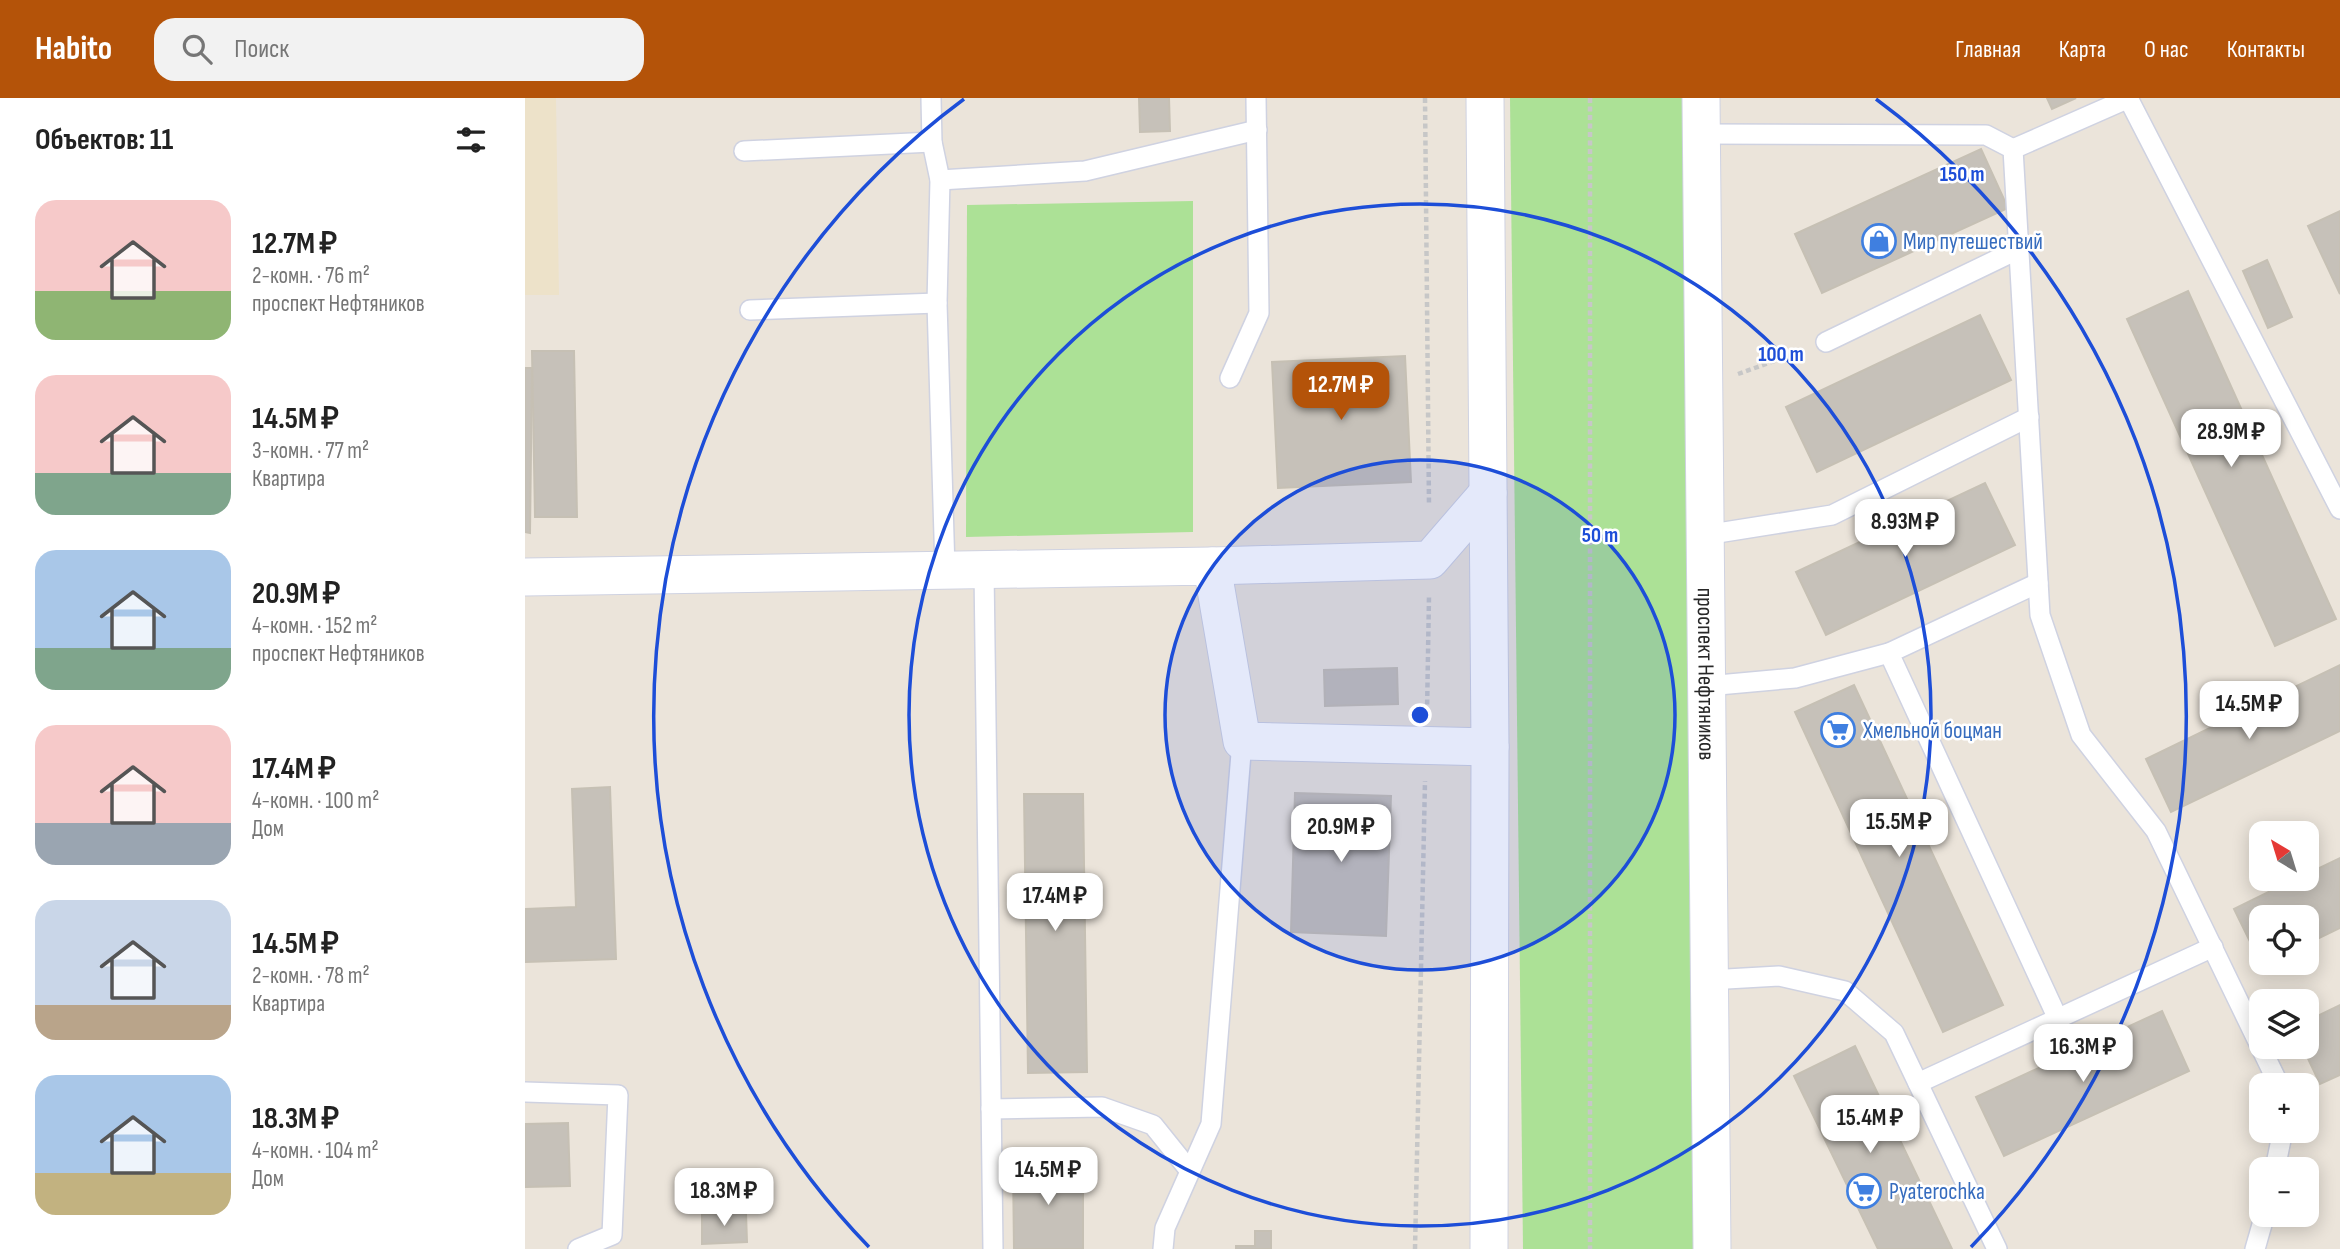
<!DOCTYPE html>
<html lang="ru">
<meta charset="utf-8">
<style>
:root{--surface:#fff;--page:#f2f2f2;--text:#222;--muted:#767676;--accent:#b45309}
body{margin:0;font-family:"Sofia Sans Condensed",sans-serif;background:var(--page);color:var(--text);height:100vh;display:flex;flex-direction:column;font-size:26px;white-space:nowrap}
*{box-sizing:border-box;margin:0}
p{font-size:23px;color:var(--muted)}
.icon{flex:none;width:38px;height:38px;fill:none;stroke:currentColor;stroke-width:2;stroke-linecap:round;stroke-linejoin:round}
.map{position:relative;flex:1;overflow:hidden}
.drawer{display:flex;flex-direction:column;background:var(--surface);width:525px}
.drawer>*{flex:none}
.needle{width:46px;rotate:322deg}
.fabs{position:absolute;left:1724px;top:723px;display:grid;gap:14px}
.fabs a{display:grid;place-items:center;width:70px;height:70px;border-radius:14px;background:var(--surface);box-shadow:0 4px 18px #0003;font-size:35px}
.price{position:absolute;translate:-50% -60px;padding:0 16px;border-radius:14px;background:#fff;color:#222;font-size:23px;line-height:46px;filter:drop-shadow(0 2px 4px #0008)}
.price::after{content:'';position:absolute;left:50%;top:42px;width:21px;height:16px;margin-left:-10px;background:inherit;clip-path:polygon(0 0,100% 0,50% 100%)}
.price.selected{background:var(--accent);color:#fff}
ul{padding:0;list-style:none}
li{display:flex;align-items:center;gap:21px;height:175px;padding:0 35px}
li span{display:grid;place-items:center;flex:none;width:196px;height:140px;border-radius:21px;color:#555}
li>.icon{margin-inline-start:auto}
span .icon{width:84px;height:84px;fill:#fffc;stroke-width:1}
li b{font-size:30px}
h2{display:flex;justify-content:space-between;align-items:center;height:84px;padding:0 35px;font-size:30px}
header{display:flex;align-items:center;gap:42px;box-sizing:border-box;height:98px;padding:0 35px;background:var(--accent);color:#fff}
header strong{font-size:33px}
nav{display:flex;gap:38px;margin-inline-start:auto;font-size:24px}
.search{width:490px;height:63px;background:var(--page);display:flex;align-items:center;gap:18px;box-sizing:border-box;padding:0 24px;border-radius:21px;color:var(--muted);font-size:26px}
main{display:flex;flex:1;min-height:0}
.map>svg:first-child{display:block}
.education{fill:#ede2c9}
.green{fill:#ace196}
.building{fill:#c6c1b9;stroke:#c6c0b4;stroke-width:2}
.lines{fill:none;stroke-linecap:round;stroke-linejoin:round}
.lane-casing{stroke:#cfd2e1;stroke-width:22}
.street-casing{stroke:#cfd2e1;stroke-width:39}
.path{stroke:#c7c7c7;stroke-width:4.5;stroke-dasharray:5 3.5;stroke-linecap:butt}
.lane{stroke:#fff;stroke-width:19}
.street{stroke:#fff;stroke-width:37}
.ring{fill:none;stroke:#1d4ed8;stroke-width:3.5}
.labels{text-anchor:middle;stroke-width:5;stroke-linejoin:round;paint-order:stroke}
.shop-label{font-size:23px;fill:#366cbe;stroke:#fff;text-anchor:start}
.street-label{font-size:23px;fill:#282828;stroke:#fff}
.centre{fill:#1d4ed8;stroke:#fff;stroke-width:3.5}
.ring-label{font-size:21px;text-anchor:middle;font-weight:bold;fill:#1d4ed8;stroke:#fff;stroke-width:5;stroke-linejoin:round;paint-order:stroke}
</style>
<header>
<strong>Habito</strong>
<div class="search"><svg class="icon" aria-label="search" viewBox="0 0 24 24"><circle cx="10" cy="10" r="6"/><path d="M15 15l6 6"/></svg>Поиск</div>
<nav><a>Главная</a><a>Карта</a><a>О нас</a><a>Контакты</a></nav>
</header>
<main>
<section class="drawer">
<h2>Объектов: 11<svg class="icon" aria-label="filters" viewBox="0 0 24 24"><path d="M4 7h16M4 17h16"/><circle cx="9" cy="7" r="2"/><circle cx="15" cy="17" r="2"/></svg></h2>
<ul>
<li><span style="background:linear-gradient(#f6c9c9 65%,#8fb573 0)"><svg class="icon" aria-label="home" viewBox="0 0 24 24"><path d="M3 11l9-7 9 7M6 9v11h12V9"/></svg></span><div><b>12.7M ₽</b><p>2-комн. · 76 m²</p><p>проспект Нефтяников</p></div></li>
<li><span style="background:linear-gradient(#f6c9c9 70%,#7fa58c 0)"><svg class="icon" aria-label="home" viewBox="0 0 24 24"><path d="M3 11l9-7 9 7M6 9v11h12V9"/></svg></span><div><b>14.5M ₽</b><p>3-комн. · 77 m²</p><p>Квартира</p></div></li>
<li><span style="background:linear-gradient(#a9c7e8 70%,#7fa58c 0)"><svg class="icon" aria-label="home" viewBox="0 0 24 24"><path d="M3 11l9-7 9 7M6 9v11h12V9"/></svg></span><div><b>20.9M ₽</b><p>4-комн. · 152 m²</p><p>проспект Нефтяников</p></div></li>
<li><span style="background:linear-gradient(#f6c9c9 70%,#9aa5b1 0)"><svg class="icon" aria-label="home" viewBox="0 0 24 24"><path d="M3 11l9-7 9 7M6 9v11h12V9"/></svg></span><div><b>17.4M ₽</b><p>4-комн. · 100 m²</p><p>Дом</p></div></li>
<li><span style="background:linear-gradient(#c9d6e8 75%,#b9a48a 0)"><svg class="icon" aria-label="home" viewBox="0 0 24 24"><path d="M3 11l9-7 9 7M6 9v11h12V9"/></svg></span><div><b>14.5M ₽</b><p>2-комн. · 78 m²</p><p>Квартира</p></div></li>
<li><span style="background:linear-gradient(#a9c7e8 70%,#c2b280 0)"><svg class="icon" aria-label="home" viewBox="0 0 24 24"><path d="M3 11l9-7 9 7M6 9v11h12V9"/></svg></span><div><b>18.3M ₽</b><p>4-комн. · 104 m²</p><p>Дом</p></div></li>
</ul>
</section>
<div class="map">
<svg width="1815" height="1151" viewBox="0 0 1815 1151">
<rect width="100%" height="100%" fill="#ebe4da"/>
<polygon class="education" points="0,0 31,0 34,197 0,197"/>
<g class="green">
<polygon points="985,0 1163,0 1170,1151 998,1151"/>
<polygon points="668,103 668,434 441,439 442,107"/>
</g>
<g class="building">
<polygon points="614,0 644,0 645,33 615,34"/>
<polygon points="1522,0 1551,0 1527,11"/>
<polygon points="1456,51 1483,110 1297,195 1270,136"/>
<polygon points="1815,113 1815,196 1783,128"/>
<polygon points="1742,162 1767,219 1743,230 1718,173"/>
<polygon points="1663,193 1811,521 1750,548 1602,221"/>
<polygon points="1455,217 1486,282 1292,374 1261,309"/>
<polygon points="7,253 49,253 52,419 10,419"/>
<polygon points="880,258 886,384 753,390 747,264"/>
<polygon points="0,270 7,270 5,435 0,434"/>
<polygon points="1460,385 1490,447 1301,537 1271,474"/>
<polygon points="1815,567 1815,633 1646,714 1621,661"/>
<polygon points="872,570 873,606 800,608 799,572"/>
<polygon points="1329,587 1478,907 1418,934 1270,614"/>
<polygon points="85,689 91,861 0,864 0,811 51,809 47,691"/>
<polygon points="770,695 866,698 861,838 766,834"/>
<polygon points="499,696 558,696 562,974 503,975"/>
<polygon points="1815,760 1815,830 1782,846 1782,819 1736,819 1736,864 1744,864 1737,868 1709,811 1772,780 1782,780 1782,776"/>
<polygon points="1815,907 1815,977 1795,986 1777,948 1782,948 1782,923"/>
<polygon points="1637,913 1664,973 1479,1058 1451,999"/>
<polygon points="1330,948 1427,1151 1353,1151 1269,978"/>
<polygon points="43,1025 45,1088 0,1089 0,1026"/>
<polygon points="488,1068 558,1068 558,1151 489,1151"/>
<polygon points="221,1115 222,1144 177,1146 177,1116"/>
<polygon points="730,1133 746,1133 746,1151 711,1151 711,1148 730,1148"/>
</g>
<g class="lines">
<g class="lane-casing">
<g id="lane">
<polyline points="406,0 407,44 415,82 412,205 420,472"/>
<polyline points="1603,0 1815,411"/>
<polyline points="1176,36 1461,37 1488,51 1515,517 1556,637 1631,733 1754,987"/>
<polyline points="1488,51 1604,0"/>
<polyline points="219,53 407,44"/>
<polyline points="415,82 560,73 732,32"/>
<polyline points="225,212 412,205"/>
<polyline points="1301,244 1494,151"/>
<polyline points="705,280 734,215 731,0"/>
<polyline points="1180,437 1307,417 1504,319"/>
<polyline points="459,472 468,1151"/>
<polyline points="1513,485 1364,555 1533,921"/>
<polyline points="1182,588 1270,580 1364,555"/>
<polyline points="1184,882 1254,878 1320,893 1369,935 1472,1151"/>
<polyline points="1393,985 1688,849"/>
<polyline points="0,994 93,997 87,1137 53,1151"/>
<polyline points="466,1011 577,1009 628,1027 665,1073"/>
<polyline points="1750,1071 1758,1032"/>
<polyline points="638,1151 640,1130 686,1026 717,643"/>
<polyline points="1730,1151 1740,1116"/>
</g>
</g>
<g class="street-casing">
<g id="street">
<polyline points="960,0 965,649 964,1151"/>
<path id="s1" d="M1176 0 1187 1151"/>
<polyline points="687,468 905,462 963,395"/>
<polyline points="0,479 687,468 717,643 965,649"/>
</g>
</g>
<g class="path">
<polyline points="900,0 904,408"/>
<polyline points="1065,0 1065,1151"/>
<polyline points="1213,276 1277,253"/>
<polyline points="902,615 904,498"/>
<polyline points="890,1151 900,683"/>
</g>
<use href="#lane" class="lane"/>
<use href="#street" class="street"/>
</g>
<circle cx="895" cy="617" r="255" fill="#1d4ed8" fill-opacity=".12"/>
<g class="ring">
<circle cx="895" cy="617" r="255"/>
<circle cx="895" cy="617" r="511"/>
<path d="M344 1149A766 766 0 0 1 439 1M1351 1A766 766 0 0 1 1446 1149"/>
</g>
<defs>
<g id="shop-ring" transform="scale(1.75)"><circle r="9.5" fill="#fff" stroke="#3f7fe0" stroke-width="1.5"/><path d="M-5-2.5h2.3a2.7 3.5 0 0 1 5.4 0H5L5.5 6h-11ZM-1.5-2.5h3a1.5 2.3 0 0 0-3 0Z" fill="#3f7fe0"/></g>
<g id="supermarket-ring" transform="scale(1.75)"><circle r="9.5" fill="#fff" stroke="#3f7fe0" stroke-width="1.5"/><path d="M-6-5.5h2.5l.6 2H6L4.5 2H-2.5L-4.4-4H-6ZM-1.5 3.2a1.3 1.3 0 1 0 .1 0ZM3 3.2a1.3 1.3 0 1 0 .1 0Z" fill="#3f7fe0"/></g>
</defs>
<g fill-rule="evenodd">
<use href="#shop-ring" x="1354" y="143"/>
<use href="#supermarket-ring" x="1313" y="632"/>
<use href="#supermarket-ring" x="1339" y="1093"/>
</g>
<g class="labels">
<g class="shop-label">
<text x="1378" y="151">Мир путешествий</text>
<text x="1338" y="640">Хмельной боцман</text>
<text x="1364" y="1101">Pyaterochka</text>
</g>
<g class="street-label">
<text dy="8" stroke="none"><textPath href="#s1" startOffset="576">проспект Нефтяников</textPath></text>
</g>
</g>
<circle cx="895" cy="617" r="10" class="centre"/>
<g class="ring-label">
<text x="1437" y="83">150 m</text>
<text x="1256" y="263">100 m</text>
<text x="1075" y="444">50 m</text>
</g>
</svg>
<div class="fabs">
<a><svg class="needle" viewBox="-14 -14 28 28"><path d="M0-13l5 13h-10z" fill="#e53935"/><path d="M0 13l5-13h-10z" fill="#767676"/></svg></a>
<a><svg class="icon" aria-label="locate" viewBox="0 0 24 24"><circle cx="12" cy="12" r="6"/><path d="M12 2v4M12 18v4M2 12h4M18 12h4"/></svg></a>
<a><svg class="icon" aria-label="layers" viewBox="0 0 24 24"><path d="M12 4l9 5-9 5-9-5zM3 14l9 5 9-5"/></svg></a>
<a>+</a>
<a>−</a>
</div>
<b class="price selected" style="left:816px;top:324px">12.7M ₽</b>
<b class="price" style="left:1706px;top:371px">28.9M ₽</b>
<b class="price" style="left:1380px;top:461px">8.93M ₽</b>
<b class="price" style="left:1724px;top:643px">14.5M ₽</b>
<b class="price" style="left:1374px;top:761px">15.5M ₽</b>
<b class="price" style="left:816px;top:766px">20.9M ₽</b>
<b class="price" style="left:530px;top:835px">17.4M ₽</b>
<b class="price" style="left:1558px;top:986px">16.3M ₽</b>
<b class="price" style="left:1345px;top:1057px">15.4M ₽</b>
<b class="price" style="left:523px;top:1109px">14.5M ₽</b>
<b class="price" style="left:199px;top:1130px">18.3M ₽</b>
</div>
</main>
